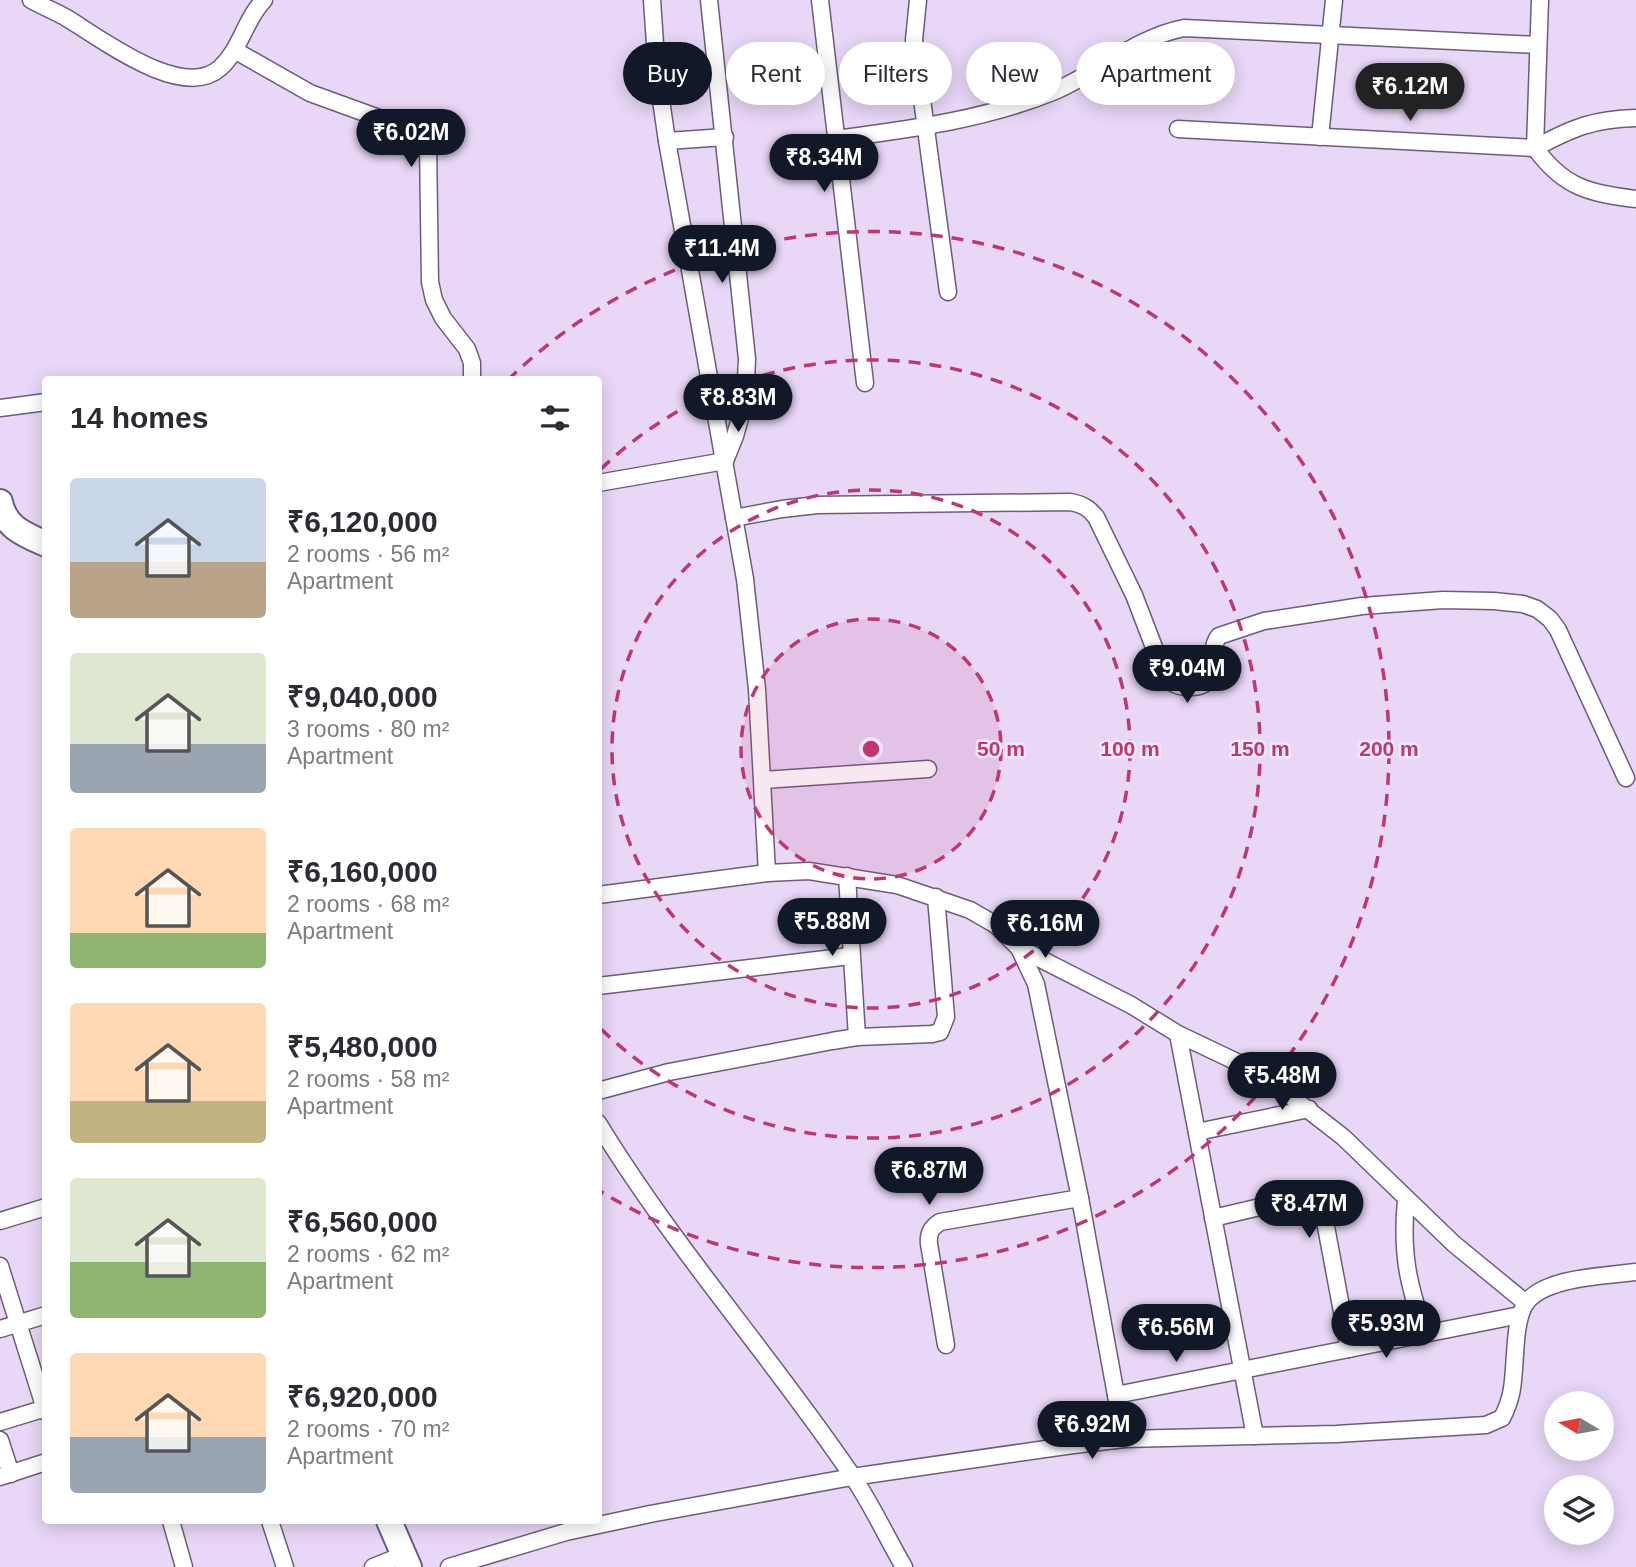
<!DOCTYPE html>
<meta charset="utf-8">
<style>
:root{--surface:#fff;--page:#f7f7f7;--text:#2b2b33;--muted:#7c7c81;--accent:#111827}
body{margin:0;font-family:Helvetica,sans-serif;background:var(--page);color:var(--text);height:100vh;display:flex;flex-direction:column;font-size:26px;white-space:nowrap}
*{box-sizing:border-box;margin:0}
p{font-size:23px;color:var(--muted)}
.icon{flex:none;width:38px;height:38px;fill:none;stroke:currentColor;stroke-width:2;stroke-linecap:round;stroke-linejoin:round}
.map{position:relative;flex:1;overflow:hidden}
.sheet{position:absolute;left:42px;top:376px;width:560px;height:1148px;display:flex;flex-direction:column;background:var(--surface);border-radius:7px;box-shadow:0 4px 18px #0003}
.sheet>*{flex:none}
.top-card{position:absolute;left:623px;top:42px;width:665px;height:63px;display:flex;gap:14px}
.needle{width:46px;rotate:280deg}
.fabs{position:absolute;left:1544px;top:1391px;display:grid;gap:14px}
.fabs a{display:grid;place-items:center;width:70px;height:70px;border-radius:50%;background:var(--surface);box-shadow:0 4px 18px #0003;font-size:35px}
.price{position:absolute;translate:-50% -60px;padding:0 16px;border-radius:24px;background:var(--accent);color:#fff;font-size:23px;line-height:46px;filter:drop-shadow(0 2px 4px #0008)}
.price::after{content:'';position:absolute;left:50%;top:42px;width:21px;height:16px;margin-left:-10px;background:inherit;clip-path:polygon(0 0,100% 0,50% 100%)}
.price.current{background:#222;color:#fff}
ul{padding:0;list-style:none}
li{display:flex;align-items:center;gap:21px;height:175px;padding:0 28px}
li span{display:grid;place-items:center;flex:none;width:196px;height:140px;border-radius:7px;color:#555}
li>.icon{margin-inline-start:auto}
span .icon{width:84px;height:84px;fill:#fffc;stroke-width:1}
li b{font-size:30px}
h2{display:flex;justify-content:space-between;align-items:center;height:84px;padding:0 28px;font-size:30px}
.tag{padding:0 24px;border-radius:32px;background:var(--surface);box-shadow:0 4px 18px #0003;font-size:24px;line-height:63px}
.tag.current{background:var(--accent);color:#fff}
.map>svg:first-child{display:block}
.lines{fill:none;stroke-linecap:round;stroke-linejoin:round}
.minor-casing{stroke:#6c5d78;stroke-width:19}
.primary-casing{stroke:#6c5d78;stroke-width:28}
.minor{stroke:#fff;stroke-width:16}
.primary{stroke:#fff;stroke-width:24}
.ring{fill:none;stroke:#bf3673;stroke-width:3.5;stroke-dasharray:12 9}
.centre{fill:#bf3673;stroke:#f2e8fb;stroke-width:3.5}
.ring-label{font-size:21px;text-anchor:middle;font-weight:bold;fill:#bf3673;stroke:#f2e8fb;stroke-width:5;stroke-linejoin:round;paint-order:stroke}
</style>
<div class="map">
<svg width="1636" height="1567" viewBox="0 0 1636 1567">
<rect width="100%" height="100%" fill="#e8d7f7"/>
<g class="lines">
<g class="minor-casing">
<g id="minor">
<path d="M31 0C42 6 54 11 65 17 99 37 182 102 220 68 241 49 245 19 264 0"/>
<polyline points="652,0 657,73 667,141 745,579 757,689 767,873"/>
<polyline points="820,0 865,383"/>
<polyline points="918,0 914,40 948,292"/>
<path d="M1540 0 1535 148C1564 188 1589 193 1636 199"/>
<polyline points="236,51 310,93 420,133 428,144 430,282 434,300 443,318 467,349 472,363 472,380"/>
<path d="M1178 129 1535 148C1572 128 1593 119 1636 118"/>
<polyline points="1320,137 1334,0"/>
<path d="M836 139C911 129 984 120 1055 91 1099 72 1137 37 1184 28L1538 45"/>
<polyline points="667,141 725,137"/>
<polyline points="0,408 46,402"/>
<polyline points="598,483 725,461 735,436 745,400 747,359 709,0"/>
<path d="M734 518 782 509 817 505 1070 502C1082 504 1089 508 1096 517L1134 595 1165 676C1172 684 1178 687 1189 687 1225 688 1205 652 1219 636L1264 621 1362 606 1443 600 1494 601 1523 604 1537 609 1550 619 1558 630 1626 778"/>
<polyline points="763,780 928,769"/>
<polyline points="847,876 857,1037"/>
<polyline points="598,895 767,873 809,871 897,885 970,910 996,925 1019,948 1036,984 1080,1198 1124,1439"/>
<polyline points="1019,948 1131,1005 1178,1034 1241,1064 1280,1088 1343,1137 1454,1244 1526,1303"/>
<polyline points="598,986 850,956"/>
<polyline points="1178,1034 1255,1436"/>
<polyline points="598,1091 669,1072 832,1041 857,1037 932,1034 940,1032 946,1017 936,897"/>
<path d="M598 1123C673 1246 770 1355 851 1474 871 1503 886 1536 904 1567"/>
<polyline points="1197,1132 1309,1109"/>
<path d="M1406 1200C1401 1253 1408 1284 1425 1333"/>
<polyline points="1213,1218 1311,1195 1321,1200 1349,1349"/>
<polyline points="0,1221 46,1207"/>
<polyline points="0,1266 46,1412"/>
<polyline points="0,1329 46,1315"/>
<path d="M946 1345 929 1244C928 1233 931 1228 940 1222L1080 1198"/>
<polyline points="1116,1395 1520,1315"/>
<polyline points="0,1422 46,1408"/>
<polyline points="0,1440 11,1474"/>
<polyline points="0,1477 46,1462"/>
<polyline points="171,1521 184,1567"/>
<polyline points="270,1521 285,1567"/>
<polyline points="373,1567 403,1555"/>
<path d="M449 1567 566 1532 650 1514 852 1477 1073 1445 1124 1439 1336 1434 1486 1425 1502 1418C1514 1395 1513 1380 1515 1354 1516 1339 1517 1320 1524 1306 1540 1277 1606 1276 1636 1272"/>
</g>
</g>
<g class="primary-casing">
<g id="primary">
<path d="M0 502C5 527 23 534 46 544"/>
<polyline points="389,1521 409,1567"/>
</g>
</g>
<use href="#minor" class="minor"/>
<use href="#primary" class="primary"/>
</g>
<circle cx="871" cy="749" r="130" fill="#bf3673" fill-opacity=".12"/>
<g class="ring">
<circle cx="871" cy="749" r="130"/>
<circle cx="871" cy="749" r="259"/>
<path d="M601 469A389 389 0 1 1 601 1029"/>
<path d="M508 380A518 518 0 1 1 600 1191"/>
</g>
<circle cx="871" cy="749" r="10" class="centre"/>
<g class="ring-label">
<text x="1001" y="756">50 m</text>
<text x="1130" y="756">100 m</text>
<text x="1260" y="756">150 m</text>
<text x="1389" y="756">200 m</text>
</g>
</svg>
<div class="fabs">
<a><svg class="needle" viewBox="-14 -14 28 28"><path d="M0-13l5 13h-10z" fill="#e53935"/><path d="M0 13l5-13h-10z" fill="#7c7c81"/></svg></a>
<a><svg class="icon" aria-label="layers" viewBox="0 0 24 24"><path d="M12 4l9 5-9 5-9-5zM3 14l9 5 9-5"/></svg></a>
</div>
<b class="price current" style="left:1410px;top:123px">₹6.12M</b>
<b class="price" style="left:411px;top:169px">₹6.02M</b>
<b class="price" style="left:824px;top:194px">₹8.34M</b>
<b class="price" style="left:722px;top:285px">₹11.4M</b>
<b class="price" style="left:738px;top:434px">₹8.83M</b>
<b class="price" style="left:1187px;top:705px">₹9.04M</b>
<b class="price" style="left:832px;top:958px">₹5.88M</b>
<b class="price" style="left:1045px;top:960px">₹6.16M</b>
<b class="price" style="left:1282px;top:1112px">₹5.48M</b>
<b class="price" style="left:929px;top:1207px">₹6.87M</b>
<b class="price" style="left:1309px;top:1240px">₹8.47M</b>
<b class="price" style="left:1386px;top:1360px">₹5.93M</b>
<b class="price" style="left:1176px;top:1364px">₹6.56M</b>
<b class="price" style="left:1092px;top:1461px">₹6.92M</b>
<div class="top-card">
<a class="tag current">Buy</a>
<a class="tag">Rent</a>
<a class="tag">Filters</a>
<a class="tag">New</a>
<a class="tag">Apartment</a>
</div>
<section class="sheet">
<h2>14 homes<svg class="icon" aria-label="filters" viewBox="0 0 24 24"><path d="M4 7h16M4 17h16"/><circle cx="9" cy="7" r="2"/><circle cx="15" cy="17" r="2"/></svg></h2>
<ul>
<li><span style="background:linear-gradient(#c9d6e8 60%,#b9a48a 0)"><svg class="icon" aria-label="home" viewBox="0 0 24 24"><path d="M3 11l9-7 9 7M6 9v11h12V9"/></svg></span><div><b>₹6,120,000</b><p>2 rooms · 56 m²</p><p>Apartment</p></div></li>
<li><span style="background:linear-gradient(#dfe7d0 65%,#9aa5b1 0)"><svg class="icon" aria-label="home" viewBox="0 0 24 24"><path d="M3 11l9-7 9 7M6 9v11h12V9"/></svg></span><div><b>₹9,040,000</b><p>3 rooms · 80 m²</p><p>Apartment</p></div></li>
<li><span style="background:linear-gradient(#ffd9b3 75%,#8fb573 0)"><svg class="icon" aria-label="home" viewBox="0 0 24 24"><path d="M3 11l9-7 9 7M6 9v11h12V9"/></svg></span><div><b>₹6,160,000</b><p>2 rooms · 68 m²</p><p>Apartment</p></div></li>
<li><span style="background:linear-gradient(#ffd9b3 70%,#c2b280 0)"><svg class="icon" aria-label="home" viewBox="0 0 24 24"><path d="M3 11l9-7 9 7M6 9v11h12V9"/></svg></span><div><b>₹5,480,000</b><p>2 rooms · 58 m²</p><p>Apartment</p></div></li>
<li><span style="background:linear-gradient(#dfe7d0 60%,#8fb573 0)"><svg class="icon" aria-label="home" viewBox="0 0 24 24"><path d="M3 11l9-7 9 7M6 9v11h12V9"/></svg></span><div><b>₹6,560,000</b><p>2 rooms · 62 m²</p><p>Apartment</p></div></li>
<li><span style="background:linear-gradient(#ffd9b3 60%,#9aa5b1 0)"><svg class="icon" aria-label="home" viewBox="0 0 24 24"><path d="M3 11l9-7 9 7M6 9v11h12V9"/></svg></span><div><b>₹6,920,000</b><p>2 rooms · 70 m²</p><p>Apartment</p></div></li>
</ul>
</section>
</div>
